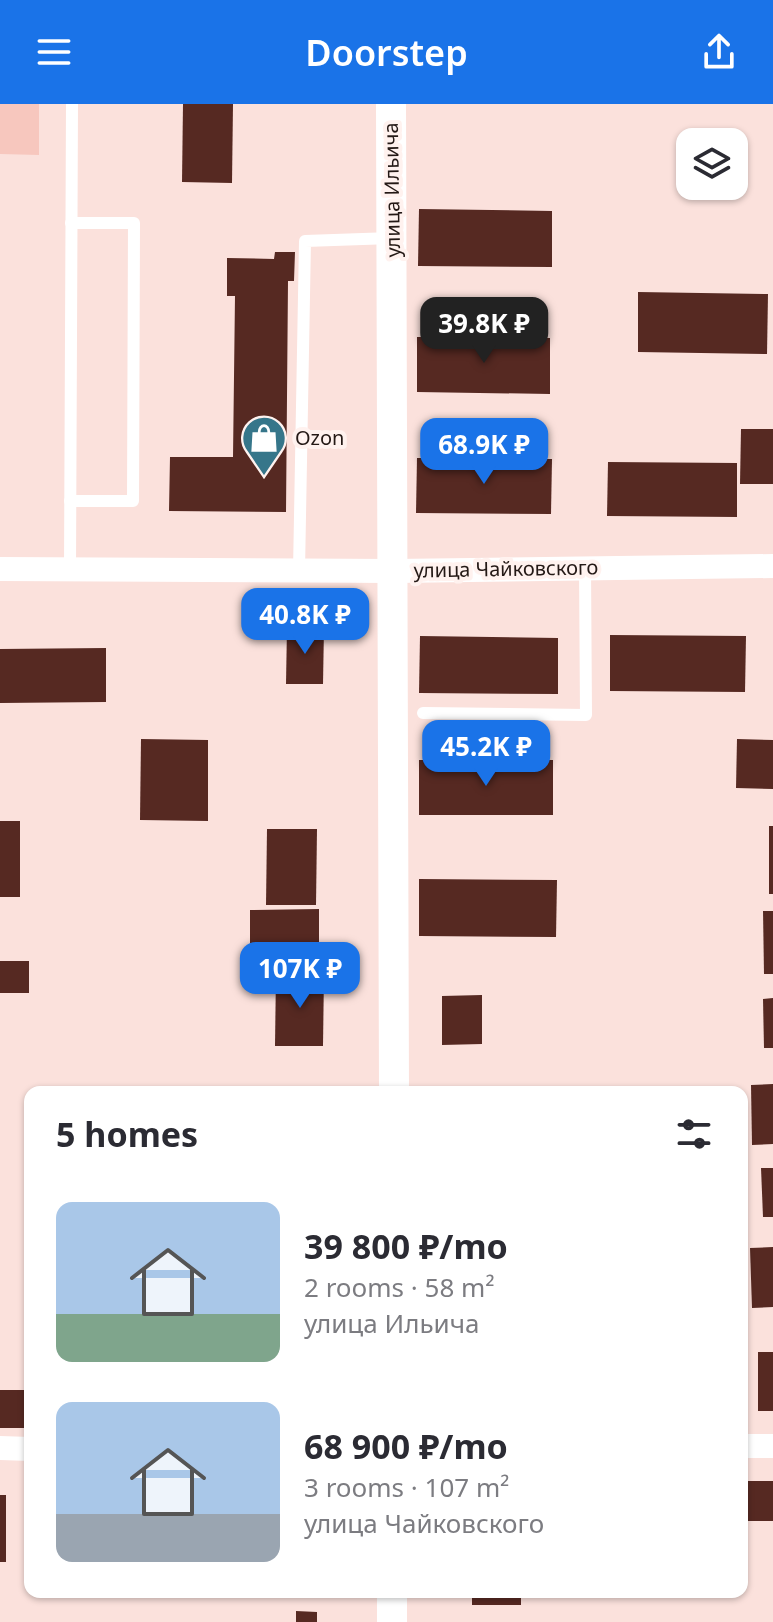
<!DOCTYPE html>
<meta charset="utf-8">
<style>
:root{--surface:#fff;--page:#f2f2f3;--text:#2b2b33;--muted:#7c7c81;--accent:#1a73e8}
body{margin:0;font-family:"Noto Sans",sans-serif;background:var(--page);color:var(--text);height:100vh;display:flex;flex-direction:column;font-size:30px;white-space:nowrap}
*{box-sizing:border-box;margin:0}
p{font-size:26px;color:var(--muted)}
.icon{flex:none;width:44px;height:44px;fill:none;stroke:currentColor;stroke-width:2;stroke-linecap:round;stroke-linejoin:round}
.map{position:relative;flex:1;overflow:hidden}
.drawer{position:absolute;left:24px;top:982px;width:724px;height:512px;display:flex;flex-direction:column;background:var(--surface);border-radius:16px;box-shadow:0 2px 6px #0004}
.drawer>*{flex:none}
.buttons{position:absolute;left:676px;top:24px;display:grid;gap:16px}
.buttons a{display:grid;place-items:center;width:72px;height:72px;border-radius:16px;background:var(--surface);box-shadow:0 2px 6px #0004;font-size:40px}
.price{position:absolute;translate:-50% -68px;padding:0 18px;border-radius:16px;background:var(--accent);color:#fff;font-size:26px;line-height:52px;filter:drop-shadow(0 2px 4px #0008)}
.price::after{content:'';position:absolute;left:50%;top:48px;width:24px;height:18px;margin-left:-12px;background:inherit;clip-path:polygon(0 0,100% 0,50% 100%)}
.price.selected{background:#222;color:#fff}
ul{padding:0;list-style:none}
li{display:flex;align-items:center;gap:24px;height:200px;padding:0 32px}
li span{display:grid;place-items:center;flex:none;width:224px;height:160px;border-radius:16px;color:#555}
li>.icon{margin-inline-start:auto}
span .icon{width:96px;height:96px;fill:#fffc;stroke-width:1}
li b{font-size:34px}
h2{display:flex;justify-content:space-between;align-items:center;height:96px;padding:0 32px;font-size:34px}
header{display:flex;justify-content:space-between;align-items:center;height:104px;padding:0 32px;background:var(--accent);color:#fff;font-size:36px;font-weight:600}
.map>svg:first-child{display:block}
.green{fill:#f7c7be}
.building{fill:#562922}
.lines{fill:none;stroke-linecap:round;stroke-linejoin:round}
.service{stroke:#fff;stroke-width:12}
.minor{stroke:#fff;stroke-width:24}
.tertiary{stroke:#fff;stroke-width:30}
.labels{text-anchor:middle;stroke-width:8;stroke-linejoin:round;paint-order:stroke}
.street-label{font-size:20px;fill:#241916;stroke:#fff2ef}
.poi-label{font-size:20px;fill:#241916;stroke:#fff2ef;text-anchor:start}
</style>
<header><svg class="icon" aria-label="menu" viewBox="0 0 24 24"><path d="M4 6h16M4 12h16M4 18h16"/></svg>Doorstep<svg class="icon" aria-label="share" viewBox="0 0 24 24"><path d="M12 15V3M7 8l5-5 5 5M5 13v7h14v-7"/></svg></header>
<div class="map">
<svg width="773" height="1518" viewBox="0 0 773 1518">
<rect width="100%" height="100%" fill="#fbe1dc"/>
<polygon class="green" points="0,0 39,0 39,51 0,50"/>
<g class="building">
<polygon points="183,0 233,0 232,79 182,78"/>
<polygon points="419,105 552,107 552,163 418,162"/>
<polygon points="275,148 295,148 294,177 288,177 286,408 169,407 170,353 233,353 235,192 227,192 227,154 274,155"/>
<polygon points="638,188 768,190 767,250 638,248"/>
<polygon points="417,233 550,234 550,290 417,288"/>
<polygon points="741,325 773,325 773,380 740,380"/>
<polygon points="417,354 552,355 551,410 416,409"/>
<polygon points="608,358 737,359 737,413 607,412"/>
<polygon points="287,523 324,523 323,580 286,580"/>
<polygon points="610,531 746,532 745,588 610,587"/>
<polygon points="420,532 558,534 558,590 419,589"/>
<polygon points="106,544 106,598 0,599 0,545"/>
<polygon points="141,635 208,636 208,717 140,716"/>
<polygon points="737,635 773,636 773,685 736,684"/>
<rect x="419" y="656" width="134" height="55"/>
<rect x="0" y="717" width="20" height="76"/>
<rect x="769" y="722" width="4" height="68"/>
<polygon points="267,725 317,725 316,801 266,801"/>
<polygon points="419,775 557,776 556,833 419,832"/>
<polygon points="319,805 319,851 250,852 250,806"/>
<polygon points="763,807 773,807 773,870 764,870"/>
<rect x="0" y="857" width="29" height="32"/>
<polygon points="276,869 324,869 323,942 275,942"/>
<polygon points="482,891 482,940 442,941 442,892"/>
<polygon points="773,894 773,944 764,944 763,895"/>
<polygon points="773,980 773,1040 752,1041 751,981"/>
<polygon points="761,1064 773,1064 773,1113 763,1113"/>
<polygon points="773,1143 773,1203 752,1204 750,1144"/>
<rect x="758" y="1248" width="15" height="59"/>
<rect x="0" y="1286" width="26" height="38"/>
<rect x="742" y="1377" width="31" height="40"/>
<rect x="0" y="1391" width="6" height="67"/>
<rect x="472" y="1488" width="49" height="13"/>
<polygon points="296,1507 317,1508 317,1518 296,1518"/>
</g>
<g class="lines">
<g class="service">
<polyline points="70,397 133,397 134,119 71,119"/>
<polyline points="70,465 72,0"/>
<polyline points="299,467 305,137 392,134"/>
<polyline points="423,609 586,611 585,463"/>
</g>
<g class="minor">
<polyline points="0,465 394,467 773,462"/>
<polyline points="742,1342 773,1342"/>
<polyline points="0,1344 30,1345"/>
</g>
<g class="tertiary">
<polyline points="391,0 394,988"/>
<polyline points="392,1518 392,1488"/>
</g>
</g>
<defs>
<g id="shop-pin" transform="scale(2.3)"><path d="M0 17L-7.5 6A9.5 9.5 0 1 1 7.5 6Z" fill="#36768a" stroke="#fff2ef"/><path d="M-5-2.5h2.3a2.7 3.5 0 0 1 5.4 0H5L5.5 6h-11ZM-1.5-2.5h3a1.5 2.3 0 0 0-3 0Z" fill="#fff"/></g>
</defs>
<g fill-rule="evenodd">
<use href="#shop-pin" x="264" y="334"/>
</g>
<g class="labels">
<g class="street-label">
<text transform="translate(392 86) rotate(-91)" y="7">улица Ильича</text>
<text transform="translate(506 465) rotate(-1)" y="7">улица Чайковского</text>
</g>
<g class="poi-label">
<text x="295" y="341">Ozon</text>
</g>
</g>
</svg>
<div class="buttons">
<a><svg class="icon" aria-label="layers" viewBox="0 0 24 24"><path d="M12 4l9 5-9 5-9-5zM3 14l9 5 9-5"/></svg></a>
</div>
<b class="price selected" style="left:484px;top:261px">39.8K ₽</b>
<b class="price" style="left:484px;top:382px">68.9K ₽</b>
<b class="price" style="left:305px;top:552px">40.8K ₽</b>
<b class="price" style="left:486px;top:684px">45.2K ₽</b>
<b class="price" style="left:300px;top:906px">107K ₽</b>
<section class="drawer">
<h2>5 homes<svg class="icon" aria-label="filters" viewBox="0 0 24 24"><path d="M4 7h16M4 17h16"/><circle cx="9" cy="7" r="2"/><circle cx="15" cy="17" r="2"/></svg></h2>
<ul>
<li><span style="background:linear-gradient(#a9c7e8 70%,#7fa58c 0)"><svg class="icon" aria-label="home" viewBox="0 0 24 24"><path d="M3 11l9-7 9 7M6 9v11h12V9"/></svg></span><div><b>39 800 ₽/mo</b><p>2 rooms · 58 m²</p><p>улица Ильича</p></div></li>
<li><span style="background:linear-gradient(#a9c7e8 70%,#9aa5b1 0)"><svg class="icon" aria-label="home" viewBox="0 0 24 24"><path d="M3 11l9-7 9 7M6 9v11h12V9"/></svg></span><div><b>68 900 ₽/mo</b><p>3 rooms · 107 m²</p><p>улица Чайковского</p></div></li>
</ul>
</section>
</div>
